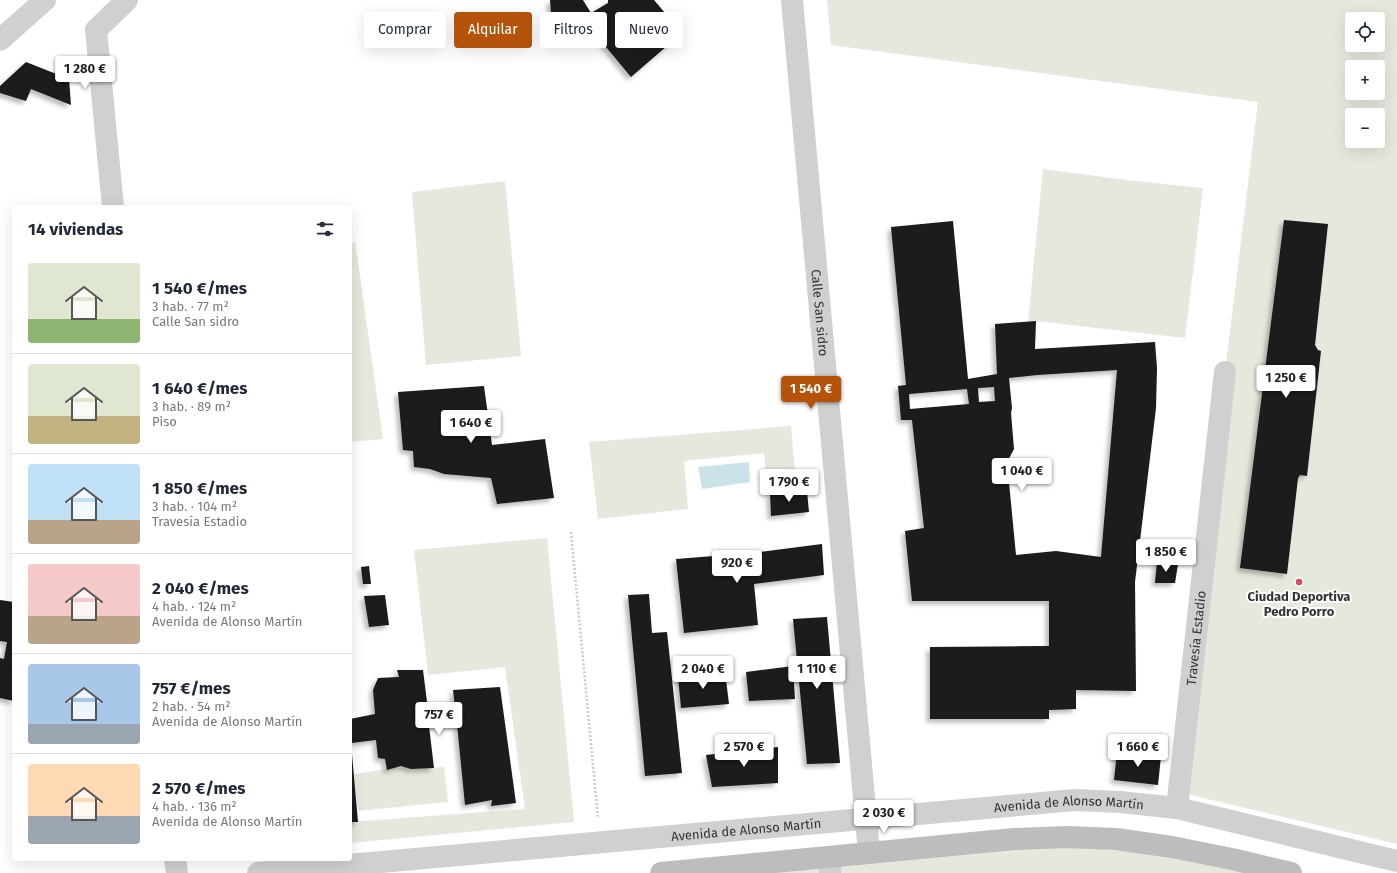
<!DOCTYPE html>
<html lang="es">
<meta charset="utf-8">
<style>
:root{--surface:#fff;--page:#f2f2f3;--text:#1f2937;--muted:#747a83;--line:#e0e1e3;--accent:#b45309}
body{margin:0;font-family:"Fira Sans",sans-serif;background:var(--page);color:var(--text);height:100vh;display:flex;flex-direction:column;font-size:15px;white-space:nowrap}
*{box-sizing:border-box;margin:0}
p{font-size:13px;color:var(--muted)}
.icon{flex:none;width:22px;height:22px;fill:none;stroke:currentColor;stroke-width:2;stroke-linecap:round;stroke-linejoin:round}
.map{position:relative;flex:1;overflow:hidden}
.panel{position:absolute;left:12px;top:205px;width:340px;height:656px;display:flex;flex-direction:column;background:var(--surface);border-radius:4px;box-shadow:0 4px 16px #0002}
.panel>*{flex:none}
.top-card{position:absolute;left:364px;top:12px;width:380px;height:36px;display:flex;gap:8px}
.tools{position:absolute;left:1345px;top:12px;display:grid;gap:8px}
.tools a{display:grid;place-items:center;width:40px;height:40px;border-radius:4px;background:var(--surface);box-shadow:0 4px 16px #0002;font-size:20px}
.price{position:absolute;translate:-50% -34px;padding:0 9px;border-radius:4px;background:#fff;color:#222;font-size:13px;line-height:26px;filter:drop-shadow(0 1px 2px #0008)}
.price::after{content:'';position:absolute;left:50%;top:24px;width:12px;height:9px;margin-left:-6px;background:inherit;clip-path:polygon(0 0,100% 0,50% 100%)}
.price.current{background:var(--accent);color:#fff}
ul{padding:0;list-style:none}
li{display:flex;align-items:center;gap:12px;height:100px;padding:0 16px}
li+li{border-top:1px solid var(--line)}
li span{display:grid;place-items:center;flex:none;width:112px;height:80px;border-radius:4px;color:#555}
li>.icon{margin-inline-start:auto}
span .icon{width:48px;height:48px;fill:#fffc;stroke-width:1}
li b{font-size:17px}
h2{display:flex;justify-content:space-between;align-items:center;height:48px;padding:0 16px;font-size:17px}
.chip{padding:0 14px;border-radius:4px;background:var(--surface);box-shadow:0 4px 16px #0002;font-size:14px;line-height:36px}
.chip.current{background:var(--accent);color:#fff}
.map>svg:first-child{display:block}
.green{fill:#e5e9dd;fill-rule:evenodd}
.water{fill:#cbe3e8}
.building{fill:#1a1a1a;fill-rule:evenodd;filter:url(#shadow)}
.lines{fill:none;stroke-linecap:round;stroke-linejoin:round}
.path{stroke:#cacaca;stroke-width:2.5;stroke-dasharray:2 2;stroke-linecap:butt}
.minor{stroke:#d0d0d0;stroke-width:22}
.secondary{stroke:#bdbdbd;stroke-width:22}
.poi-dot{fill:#da4470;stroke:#fff;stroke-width:1.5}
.labels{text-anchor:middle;stroke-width:4;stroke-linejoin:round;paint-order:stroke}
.street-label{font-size:13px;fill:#333;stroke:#fff}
.poi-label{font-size:13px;font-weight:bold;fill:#333;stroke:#fff}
</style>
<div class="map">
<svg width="1397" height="873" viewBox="0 0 1397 873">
<defs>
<filter id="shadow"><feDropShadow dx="-3.5" dy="3.5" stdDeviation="2" flood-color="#0004"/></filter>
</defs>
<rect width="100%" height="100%" fill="#fff"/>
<g class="green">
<path d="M827 0H1397V844L1178 792 1225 372 1258 102 831 45ZM1352 19H1378V45H1352ZM1352 67H1378V93H1352ZM1352 115H1378V141H1352Z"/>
<polygon points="1043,169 1126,180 1203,188 1185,338 1036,321 1028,322"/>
<polygon points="505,181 521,356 426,365 412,192"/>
<polygon points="355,241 383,439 350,442 350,245"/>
<polygon points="791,426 796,484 767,483 764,453 684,461 688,509 598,519 589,442"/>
<polygon points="547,538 574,822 350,843 350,822 525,809 505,667 428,675 414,550"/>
<polygon points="409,766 412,769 444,767 448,802 358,811 354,774"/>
<polygon points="1066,837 1291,873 661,873"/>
</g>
<polygon class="water" points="749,462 750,482 702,489 698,467"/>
<g class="building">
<polygon points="550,0 583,0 591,13 608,3 608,0 654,0 682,33 631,77 586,23 552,25"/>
<polygon points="26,62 69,79 71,105 31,89 26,101 0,93 0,86"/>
<polygon points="1284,220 1328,224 1315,345 1318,350 1321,351 1307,476 1300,475 1298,478 1287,574 1240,568"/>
<path d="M953 221 968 379 997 374 995 324 1036 321 1035 349 1155 342 1157 368 1156 408 1135 582 1136 691 1076 690V709L1049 710V719H930V647L1049 646V601H912L905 531 924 528 912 420H901L898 386 906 385 891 227ZM1117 370 1101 557 1056 551 1016 555 1007 462 1014 449 1011 413 1012 408 1009 378 1037 375ZM994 387 995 401 979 402 978 388ZM967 389 969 404 910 409 909 394Z"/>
<polygon points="484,386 492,445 545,439 554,498 497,504 491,478 444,474 430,469 414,467 413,451 403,450 398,392"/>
<polygon points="807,491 809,512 771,516 770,493"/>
<polygon points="822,544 824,575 754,584 758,625 684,633 676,559 752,553"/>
<polygon points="1157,561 1178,564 1175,583 1155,583"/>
<polygon points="369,566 371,584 363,584 361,567"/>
<polygon points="649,594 652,633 667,632 682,773 645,776 628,595"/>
<polygon points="385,595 389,625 369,627 364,596"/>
<polygon points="0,600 14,602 14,701 0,698 0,658 4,659 7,642 0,641"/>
<polygon points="827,617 840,763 807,764 793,619"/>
<polygon points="793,666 795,699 749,701 746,672"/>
<polygon points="397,670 423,670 428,710 455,707 453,690 500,687 516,803 491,806 492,800 465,805 457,724 429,726 434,768 411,769 401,766 387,770 385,759 378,758 376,740 351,743 358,822 350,822 350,719 375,714 373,690 378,678 399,677"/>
<polygon points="725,672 729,704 681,708 678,677"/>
<polygon points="778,747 778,783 712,787 706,755"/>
<polygon points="1117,752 1161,756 1158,785 1114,780"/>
</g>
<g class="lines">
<polyline class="path" points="571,532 598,818"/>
<g class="minor">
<path id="s1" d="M792 0 869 853"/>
<polyline points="0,40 45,0"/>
<polyline points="113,207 96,30 127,0"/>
<path id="s2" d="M1177 808 1225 372"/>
<polyline points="175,859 177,873"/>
<path id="s3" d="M258 873 1075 800 1120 802 1177 808 1397 861"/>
<polyline points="830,873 831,857"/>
</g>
<polyline class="secondary" points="661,873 1014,839 1066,837 1116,839 1172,847 1232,859 1291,873"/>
</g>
<circle class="poi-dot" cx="1299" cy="582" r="4"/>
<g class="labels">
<g class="street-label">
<text dy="5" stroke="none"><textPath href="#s1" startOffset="314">Calle San sidro</textPath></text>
<text dy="5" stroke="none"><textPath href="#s2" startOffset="171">Travesía Estadio</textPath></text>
<text dy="5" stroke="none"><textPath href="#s3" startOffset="814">Avenida de Alonso Martín</textPath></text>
<text dy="5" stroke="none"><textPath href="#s3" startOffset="490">Avenida de Alonso Martín</textPath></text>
</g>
<g class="poi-label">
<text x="1299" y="601">Ciudad Deportiva<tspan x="1299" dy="15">Pedro Porro</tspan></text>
</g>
</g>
</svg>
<div class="tools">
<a><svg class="icon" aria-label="locate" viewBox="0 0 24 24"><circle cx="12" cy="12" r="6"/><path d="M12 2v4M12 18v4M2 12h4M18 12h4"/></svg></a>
<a>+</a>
<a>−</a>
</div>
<b class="price" style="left:85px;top:90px">1 280 €</b>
<b class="price" style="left:1286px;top:399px">1 250 €</b>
<b class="price current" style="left:811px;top:410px">1 540 €</b>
<b class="price" style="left:471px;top:444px">1 640 €</b>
<b class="price" style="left:1022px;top:492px">1 040 €</b>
<b class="price" style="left:789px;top:503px">1 790 €</b>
<b class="price" style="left:1166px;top:573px">1 850 €</b>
<b class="price" style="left:737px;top:584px">920 €</b>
<b class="price" style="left:703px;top:690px">2 040 €</b>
<b class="price" style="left:817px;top:690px">1 110 €</b>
<b class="price" style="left:439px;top:736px">757 €</b>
<b class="price" style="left:744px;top:768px">2 570 €</b>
<b class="price" style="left:1138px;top:768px">1 660 €</b>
<b class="price" style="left:884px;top:834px">2 030 €</b>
<div class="top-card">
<a class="chip">Comprar</a>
<a class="chip current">Alquilar</a>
<a class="chip">Filtros</a>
<a class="chip">Nuevo</a>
</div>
<section class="panel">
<h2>14 viviendas<svg class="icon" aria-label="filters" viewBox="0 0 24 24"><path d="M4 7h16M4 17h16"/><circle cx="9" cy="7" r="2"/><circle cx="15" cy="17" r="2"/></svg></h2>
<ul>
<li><span style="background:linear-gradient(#dfe7d0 70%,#8fb573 0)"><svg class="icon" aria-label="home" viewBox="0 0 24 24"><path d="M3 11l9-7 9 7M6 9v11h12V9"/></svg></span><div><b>1 540 €/mes</b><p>3 hab. · 77 m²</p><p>Calle San sidro</p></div></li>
<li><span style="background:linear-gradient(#dfe7d0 65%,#c2b280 0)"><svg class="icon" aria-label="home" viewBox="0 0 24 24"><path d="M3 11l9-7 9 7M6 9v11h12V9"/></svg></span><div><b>1 640 €/mes</b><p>3 hab. · 89 m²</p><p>Piso</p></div></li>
<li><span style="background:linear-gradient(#bfe0f5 70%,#b9a48a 0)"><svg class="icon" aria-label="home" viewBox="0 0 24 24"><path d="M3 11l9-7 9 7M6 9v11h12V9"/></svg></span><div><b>1 850 €/mes</b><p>3 hab. · 104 m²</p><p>Travesía Estadio</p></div></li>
<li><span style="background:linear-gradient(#f6c9c9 65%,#b9a48a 0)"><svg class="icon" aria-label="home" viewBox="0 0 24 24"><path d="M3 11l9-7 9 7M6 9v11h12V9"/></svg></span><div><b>2 040 €/mes</b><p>4 hab. · 124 m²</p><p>Avenida de Alonso Martín</p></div></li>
<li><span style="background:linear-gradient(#a9c7e8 75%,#9aa5b1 0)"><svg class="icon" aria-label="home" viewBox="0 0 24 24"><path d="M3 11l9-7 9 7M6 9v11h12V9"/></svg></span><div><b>757 €/mes</b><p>2 hab. · 54 m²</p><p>Avenida de Alonso Martín</p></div></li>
<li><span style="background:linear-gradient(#ffd9b3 65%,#9aa5b1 0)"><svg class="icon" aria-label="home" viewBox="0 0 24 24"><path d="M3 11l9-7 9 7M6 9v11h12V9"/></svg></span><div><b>2 570 €/mes</b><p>4 hab. · 136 m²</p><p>Avenida de Alonso Martín</p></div></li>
</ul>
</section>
</div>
